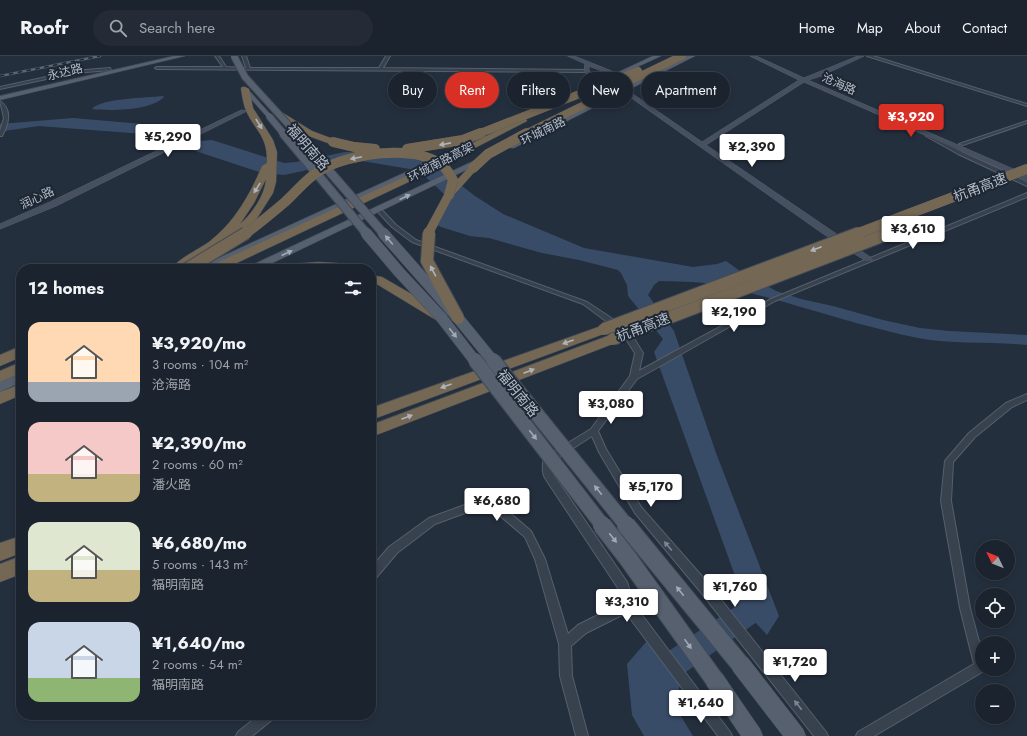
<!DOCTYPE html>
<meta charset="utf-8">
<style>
:root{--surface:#1b232e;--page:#242b36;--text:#f1f3f6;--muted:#a0a4aa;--line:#39404a;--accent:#d93025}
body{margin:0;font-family:Jost,"Noto Sans SC",sans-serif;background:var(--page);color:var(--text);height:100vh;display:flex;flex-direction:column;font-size:15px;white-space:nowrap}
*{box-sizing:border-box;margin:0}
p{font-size:13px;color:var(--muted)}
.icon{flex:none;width:22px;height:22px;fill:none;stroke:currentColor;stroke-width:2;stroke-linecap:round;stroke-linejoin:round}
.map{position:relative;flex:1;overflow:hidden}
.sheet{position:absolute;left:16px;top:208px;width:360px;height:456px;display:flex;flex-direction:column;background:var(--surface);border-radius:16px;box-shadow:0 2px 6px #0003,0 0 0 1px var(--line)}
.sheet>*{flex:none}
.banner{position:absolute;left:388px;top:16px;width:380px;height:36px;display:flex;gap:8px}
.needle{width:26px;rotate:313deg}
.controls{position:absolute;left:975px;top:484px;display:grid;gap:8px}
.controls a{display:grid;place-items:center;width:40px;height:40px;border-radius:50%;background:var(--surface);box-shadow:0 2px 6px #0003,0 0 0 1px var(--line);font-size:20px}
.price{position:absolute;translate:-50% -34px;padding:0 9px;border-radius:4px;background:#fff;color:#222;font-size:13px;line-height:26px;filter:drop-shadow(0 1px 2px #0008)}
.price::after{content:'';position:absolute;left:50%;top:24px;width:12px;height:9px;margin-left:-6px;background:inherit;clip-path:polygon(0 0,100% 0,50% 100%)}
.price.active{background:var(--accent);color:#fff}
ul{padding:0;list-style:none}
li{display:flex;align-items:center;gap:12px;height:100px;padding:0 12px}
li span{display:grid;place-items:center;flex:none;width:112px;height:80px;border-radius:12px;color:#555}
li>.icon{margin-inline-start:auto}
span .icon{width:48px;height:48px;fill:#fffc;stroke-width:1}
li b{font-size:17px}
h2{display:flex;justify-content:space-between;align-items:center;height:48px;padding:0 12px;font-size:17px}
.chip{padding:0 14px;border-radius:18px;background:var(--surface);box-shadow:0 2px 6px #0003,0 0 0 1px var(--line);font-size:14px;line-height:36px}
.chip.active{background:var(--accent);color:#fff}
header{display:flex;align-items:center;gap:24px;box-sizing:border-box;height:56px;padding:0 20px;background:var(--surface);border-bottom:1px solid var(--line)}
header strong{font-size:19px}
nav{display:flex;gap:22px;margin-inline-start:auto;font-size:14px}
.search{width:280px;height:36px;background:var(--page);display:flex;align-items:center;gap:10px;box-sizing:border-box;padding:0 14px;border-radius:22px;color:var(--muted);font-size:15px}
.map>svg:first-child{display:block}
.water{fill:#394c67}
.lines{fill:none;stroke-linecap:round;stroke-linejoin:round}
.river{fill:#394c67;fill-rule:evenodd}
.street-casing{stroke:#565f6c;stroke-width:2}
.secondary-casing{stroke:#565f6c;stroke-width:1}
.primary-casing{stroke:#414a57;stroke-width:1}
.highway-casing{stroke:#434c59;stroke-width:1}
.street{fill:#38414e;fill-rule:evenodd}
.secondary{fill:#465061;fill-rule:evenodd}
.primary{fill:#56606e;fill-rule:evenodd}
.highway{fill:#746855;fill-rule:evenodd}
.rail-casing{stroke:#5a6575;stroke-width:2.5}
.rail{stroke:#1d2633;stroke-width:1.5;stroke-dasharray:4.5;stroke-linecap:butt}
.primary-bridge-far4-casing{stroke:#414a57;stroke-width:8;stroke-linecap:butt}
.primary-bridge-far3-casing{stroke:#414a57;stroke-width:10;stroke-linecap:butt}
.primary-bridge-far2-casing{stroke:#414a57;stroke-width:12;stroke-linecap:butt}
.primary-bridge-far1-casing{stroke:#414a57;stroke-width:16;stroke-linecap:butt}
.primary-bridge-casing{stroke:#414a57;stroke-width:20;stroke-linecap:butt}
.highway-bridge-far2-casing{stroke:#434c59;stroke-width:8;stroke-linecap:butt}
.highway-bridge-far1-casing{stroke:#434c59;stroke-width:10;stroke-linecap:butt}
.highway-bridge-casing{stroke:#434c59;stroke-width:14;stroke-linecap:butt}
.primary-bridge-far4{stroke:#56606e;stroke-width:6}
.primary-bridge-far3{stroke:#56606e;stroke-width:8}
.primary-bridge-far2{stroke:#56606e;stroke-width:11}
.primary-bridge-far1{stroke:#56606e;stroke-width:14}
.primary-bridge{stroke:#56606e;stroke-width:18}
.highway-bridge-far2{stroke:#746855;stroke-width:8}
.highway-bridge-far1{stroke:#746855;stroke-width:10}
.highway-bridge{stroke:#746855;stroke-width:12}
.oneway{fill:#aeb4bd}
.oneway2{fill:#a1aab7}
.oneway3{fill:#7c8592}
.labels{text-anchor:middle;stroke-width:4;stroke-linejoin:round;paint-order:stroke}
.far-street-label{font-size:12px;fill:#b4bcc9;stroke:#1d2633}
.street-label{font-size:14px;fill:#b4bcc9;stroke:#1d2633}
</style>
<header>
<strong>Roofr</strong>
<div class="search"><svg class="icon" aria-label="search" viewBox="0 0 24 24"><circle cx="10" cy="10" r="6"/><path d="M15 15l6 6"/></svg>Search here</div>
<nav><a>Home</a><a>Map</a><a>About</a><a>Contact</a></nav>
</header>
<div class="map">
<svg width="1027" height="680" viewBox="0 0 1027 680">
<rect width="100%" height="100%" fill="#242f3e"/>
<g class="water">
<path d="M163 40 164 41C150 55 111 55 92 53 101 42 147 42 163 40Z"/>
<path d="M73 62 154 69 184 78 183 81 200 85 212 84 284 107 296 106 345 96 387 97 426 106 445 117 475 140 503 158 584 192 693 211 717 208 726 205 740 215 776 235 801 243 833 250 883 264 920 272 949 275 1027 279V289C991 285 954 289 918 282 848 268 781 242 711 228 695 225 676 226 659 225L654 229 648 239 674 275 716 397 779 560 767 579 729 538 738 528 654 296 663 283 628 240 627 229 621 217 618 214 579 204 542 197 489 182 470 180 441 171 435 168 444 138 428 123 410 113 362 105 344 106 284 119 262 117 144 78 39 70 4 75 0 77V68Z"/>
<polygon points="647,585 681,626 674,649 693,680 644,680 632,659 627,608"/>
</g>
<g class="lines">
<polygon class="river" points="754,526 763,529 771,550 767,559 666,630 656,634 646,630 642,620 646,610 744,545 741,538 745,529"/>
<g class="street-casing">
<g id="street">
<polygon points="215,0 219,0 226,11 246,12 242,0 246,0 250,12 379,12 386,0 390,0 383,12 586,14 588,15 586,16 157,13 155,12 157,11 223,11"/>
<polygon points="867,0 873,0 1027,48 1027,50"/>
<polygon points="110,12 111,14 74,17 0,33 0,31 74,15"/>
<path d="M0 45C13 54 8 69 2 80H0V75L4 62Z"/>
<polygon points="1027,65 1027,67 963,89 959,88"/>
<polygon points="926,78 930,78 962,96 1027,126 1027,130 958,98 926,80"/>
<path d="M1027 137V141L775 245 637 323 598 375 606 393 641 451 707 526 826 676 828 680H814L699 534 635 457 599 396 592 380 552 406 553 418 627 526 633 547 730 676 732 680H718L626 557 586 577 571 590 572 620 588 680H576L560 620 559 588 535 503 525 481 499 459 473 454 435 468 397 497 375 523 371 525V512L389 491 429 462 473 446 501 451 504 452 531 475 545 503 568 578 578 569 622 547 618 532 545 422C542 417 542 406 545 401L591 373 630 320 635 297 622 277 583 248 412 186 392 171 377 155V153H381L396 169 416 184 587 246 628 273 643 297 639 315 771 243Z"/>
<polygon points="1027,338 1027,344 1012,351 975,381 953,406 951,445 970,552 982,597 982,613 985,613 984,615 874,680 856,680 858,676 974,608 960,552 941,445 945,405 969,377 1006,347"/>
<polygon points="259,659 275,659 273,663 252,680 236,680 238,676"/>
</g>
</g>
<g class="secondary-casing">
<g id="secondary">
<polygon points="568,0 574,0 619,18 619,20 615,20 589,10 589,15 603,25 627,34 702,86 799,24 750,0 756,0 804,22 858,0 864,0 821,20 808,24 1027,119 1027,124 804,26 706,89 873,203 872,205 866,205 822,177 623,36 599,27 584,16 585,8"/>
<polygon points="242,54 247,55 56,150 0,173 0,168 50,146"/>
</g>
</g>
<g class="primary-casing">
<g id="primary">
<polygon points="174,0 185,0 0,44 0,40"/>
<polygon points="653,0 661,0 596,30 591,29"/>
<polygon points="687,0 695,0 514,92 511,92 507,90"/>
<polygon points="243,32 247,32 271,59 271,61 267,61 243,34"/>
<polygon points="482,101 485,101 489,103 260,213 247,213 248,211"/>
<polygon points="430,105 436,105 437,107 211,213 198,213 199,211"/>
<polygon points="21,317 21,326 0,336 0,326"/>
<polygon points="740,599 747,601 803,673 806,680 783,680 733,615 731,608 733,601"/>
<polygon points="714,613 721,616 760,673 763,680 741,680 707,630 704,623 707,616"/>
</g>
</g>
<g class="highway-casing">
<g id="highway">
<path d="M242 31H245L249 33 253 52 273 84 277 96 276 126 273 137 254 167 229 188 225 189 220 188 185 213H171C178 203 199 193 209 186 234 167 250 139 262 110L267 107C268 78 254 75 245 52 243 46 242 39 241 33ZM266 123C265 139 252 158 240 168L254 147Z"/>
<polygon points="277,57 283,57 312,75 336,84 337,86 333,89 306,79 277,61"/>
<polygon points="520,63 526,63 527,65 417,122 224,213 208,213 210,210 411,118"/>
<polygon points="473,109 478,112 453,140 433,178 425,178 424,176 445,137 470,110"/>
<polygon points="318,206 336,207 359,210 361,213 274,213 276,210 280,209"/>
<polygon points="371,219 382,221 446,258 448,261 446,264 441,265 436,264 375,227 371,227"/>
<polygon points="604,269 609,270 611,273 609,276 371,364 371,352"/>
<polygon points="613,278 618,280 620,283 618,286 371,381 371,369"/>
<polygon points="21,290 21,301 0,310 0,299"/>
<polygon points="21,306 21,317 0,326 0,315"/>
<polygon points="21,328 21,339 0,348 0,336"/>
<polygon points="21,480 21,497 0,505 0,487"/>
<polygon points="21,500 21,518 0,526 0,508"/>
</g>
</g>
<use href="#street" class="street"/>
<use href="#secondary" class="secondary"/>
<use href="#primary" class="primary"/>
<use href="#highway" class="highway"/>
<g class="rail-casing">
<polyline id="rail" points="0,20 100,0"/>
</g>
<use href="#rail" class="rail"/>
<g class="primary-bridge-far4-casing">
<g id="primary-bridge-far4">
<polyline points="234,0 245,21 297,78"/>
<polyline points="269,60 284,78"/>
</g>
</g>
<g class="primary-bridge-far3-casing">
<g id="primary-bridge-far3">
<polyline points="283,77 367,178"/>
<polyline points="296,77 384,178"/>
</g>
</g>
<g class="primary-bridge-far2-casing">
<g id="primary-bridge-far2">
<polyline points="366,177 399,216 441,261 475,305"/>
<polyline points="383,177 458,262 493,305"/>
</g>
</g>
<g class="primary-bridge-far1-casing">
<g id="primary-bridge-far1">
<polyline points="475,304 603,470"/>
<polyline points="493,304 627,470"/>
</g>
</g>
<g class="primary-bridge-casing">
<g id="primary-bridge">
<polyline points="602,469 627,501 714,623"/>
<polyline points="626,469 740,608"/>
</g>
</g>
<g class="highway-bridge-far2-casing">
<g id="highway-bridge-far2">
<polyline points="630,25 682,0"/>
<polyline points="478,78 638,15"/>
<polyline points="525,78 621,31"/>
</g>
</g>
<g class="highway-bridge-far1-casing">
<g id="highway-bridge-far1">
<polyline points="333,86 354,91 375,93"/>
<polyline points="407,93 463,84 481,77"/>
<polyline points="473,112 488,98 527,77"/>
<path d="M245 178C259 168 272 157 285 146 297 135 306 123 319 115 349 97 413 88 442 109 447 113 450 119 453 124L449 139"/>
<polyline points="429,178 429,176"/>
<polyline points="856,178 1027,113"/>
<polyline points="887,178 920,165"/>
</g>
</g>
<g class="highway-bridge-casing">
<g id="highway-bridge">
<polyline points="429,177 427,205 458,262"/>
<polyline points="187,213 246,177"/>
<polyline points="604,273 859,177"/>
<polyline points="613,283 890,177"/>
</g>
</g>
<use href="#primary-bridge-far4" class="primary-bridge-far4"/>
<use href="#primary-bridge-far3" class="primary-bridge-far3"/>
<use href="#primary-bridge-far2" class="primary-bridge-far2"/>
<use href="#primary-bridge-far1" class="primary-bridge-far1"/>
<use href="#primary-bridge" class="primary-bridge"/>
<use href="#highway-bridge-far2" class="highway-bridge-far2"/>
<use href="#highway-bridge-far1" class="highway-bridge-far1"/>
<use href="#highway-bridge" class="highway-bridge"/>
</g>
<defs><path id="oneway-solid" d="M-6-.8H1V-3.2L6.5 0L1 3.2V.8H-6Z"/></defs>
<g class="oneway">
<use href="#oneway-solid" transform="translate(259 68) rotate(58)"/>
<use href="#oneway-solid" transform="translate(445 88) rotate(169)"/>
<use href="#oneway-solid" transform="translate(356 102) rotate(168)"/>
<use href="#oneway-solid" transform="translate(257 132) rotate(122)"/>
<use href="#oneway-solid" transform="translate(816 193) rotate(159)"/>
<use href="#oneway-solid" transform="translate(433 215) rotate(-118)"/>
<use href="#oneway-solid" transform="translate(568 286) rotate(160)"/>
<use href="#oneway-solid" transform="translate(529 315) rotate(-21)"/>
<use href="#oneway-solid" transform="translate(446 330) rotate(160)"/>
<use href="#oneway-solid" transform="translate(407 361) rotate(-21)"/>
</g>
<g class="oneway2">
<use href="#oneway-solid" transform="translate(405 141) rotate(-26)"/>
<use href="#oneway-solid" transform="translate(389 184) rotate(-131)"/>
<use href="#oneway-solid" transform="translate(287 197) rotate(-25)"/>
<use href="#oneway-solid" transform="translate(453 277) rotate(52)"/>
<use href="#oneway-solid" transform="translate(533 379) rotate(52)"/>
<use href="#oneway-solid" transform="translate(598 434) rotate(-129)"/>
<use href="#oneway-solid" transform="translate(613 482) rotate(52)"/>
<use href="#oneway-solid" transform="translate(680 535) rotate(-129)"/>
<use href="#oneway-solid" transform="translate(688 588) rotate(55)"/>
</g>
<g class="oneway3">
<use href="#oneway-solid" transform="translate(668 490) rotate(-130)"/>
<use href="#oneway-solid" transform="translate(798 649) rotate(-128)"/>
</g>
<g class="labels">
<g class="far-street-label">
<text transform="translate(65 16) rotate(-13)" y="4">永达路</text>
<text transform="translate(839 28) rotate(24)" y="4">沧海路</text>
<text transform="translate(543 75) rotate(-26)" y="4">环城南路</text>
<text transform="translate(441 106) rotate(-27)" y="4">环城南路高架</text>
<text transform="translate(37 142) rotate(-25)" y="4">润心路</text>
</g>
<g class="street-label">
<text transform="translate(308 91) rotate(49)" y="5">福明南路</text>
<text transform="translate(980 131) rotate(-21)" y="5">杭甬高速</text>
<text transform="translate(643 271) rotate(-21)" y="5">杭甬高速</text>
<text transform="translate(518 337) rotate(51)" y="5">福明南路</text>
</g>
</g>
</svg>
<div class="controls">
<a><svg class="needle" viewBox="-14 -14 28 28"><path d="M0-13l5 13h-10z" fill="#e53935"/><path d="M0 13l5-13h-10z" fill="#a0a4aa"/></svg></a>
<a><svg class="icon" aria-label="locate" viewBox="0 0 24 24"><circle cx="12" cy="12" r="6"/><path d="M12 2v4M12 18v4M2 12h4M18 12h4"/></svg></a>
<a>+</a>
<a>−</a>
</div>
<b class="price active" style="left:911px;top:82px">¥3,920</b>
<b class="price" style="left:168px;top:102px">¥5,290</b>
<b class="price" style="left:752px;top:112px">¥2,390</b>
<b class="price" style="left:913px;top:194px">¥3,610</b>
<b class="price" style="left:734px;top:277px">¥2,190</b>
<b class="price" style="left:611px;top:369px">¥3,080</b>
<b class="price" style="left:651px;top:452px">¥5,170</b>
<b class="price" style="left:497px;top:466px">¥6,680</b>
<b class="price" style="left:735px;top:552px">¥1,760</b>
<b class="price" style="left:627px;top:567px">¥3,310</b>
<b class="price" style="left:795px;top:627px">¥1,720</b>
<b class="price" style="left:701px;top:668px">¥1,640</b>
<div class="banner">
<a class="chip">Buy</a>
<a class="chip active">Rent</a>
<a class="chip">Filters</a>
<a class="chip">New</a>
<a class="chip">Apartment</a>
</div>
<section class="sheet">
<h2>12 homes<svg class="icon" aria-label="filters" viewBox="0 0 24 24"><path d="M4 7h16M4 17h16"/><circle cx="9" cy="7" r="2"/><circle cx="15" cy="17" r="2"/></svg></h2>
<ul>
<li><span style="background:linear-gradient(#ffd9b3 75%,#9aa5b1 0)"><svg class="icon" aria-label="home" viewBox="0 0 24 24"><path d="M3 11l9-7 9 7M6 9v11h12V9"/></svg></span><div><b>¥3,920/mo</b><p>3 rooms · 104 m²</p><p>沧海路</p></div></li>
<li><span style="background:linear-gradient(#f6c9c9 65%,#c2b280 0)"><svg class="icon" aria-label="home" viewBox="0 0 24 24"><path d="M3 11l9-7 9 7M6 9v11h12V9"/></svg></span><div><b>¥2,390/mo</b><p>2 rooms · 60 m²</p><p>潘火路</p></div></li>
<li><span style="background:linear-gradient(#dfe7d0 60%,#c2b280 0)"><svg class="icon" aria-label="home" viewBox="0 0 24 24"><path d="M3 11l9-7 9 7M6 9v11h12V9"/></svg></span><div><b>¥6,680/mo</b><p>5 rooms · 143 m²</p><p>福明南路</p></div></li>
<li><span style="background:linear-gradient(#c9d6e8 70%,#8fb573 0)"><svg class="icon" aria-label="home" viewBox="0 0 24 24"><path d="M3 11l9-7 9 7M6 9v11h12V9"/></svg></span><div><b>¥1,640/mo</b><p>2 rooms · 54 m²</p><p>福明南路</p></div></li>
</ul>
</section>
</div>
